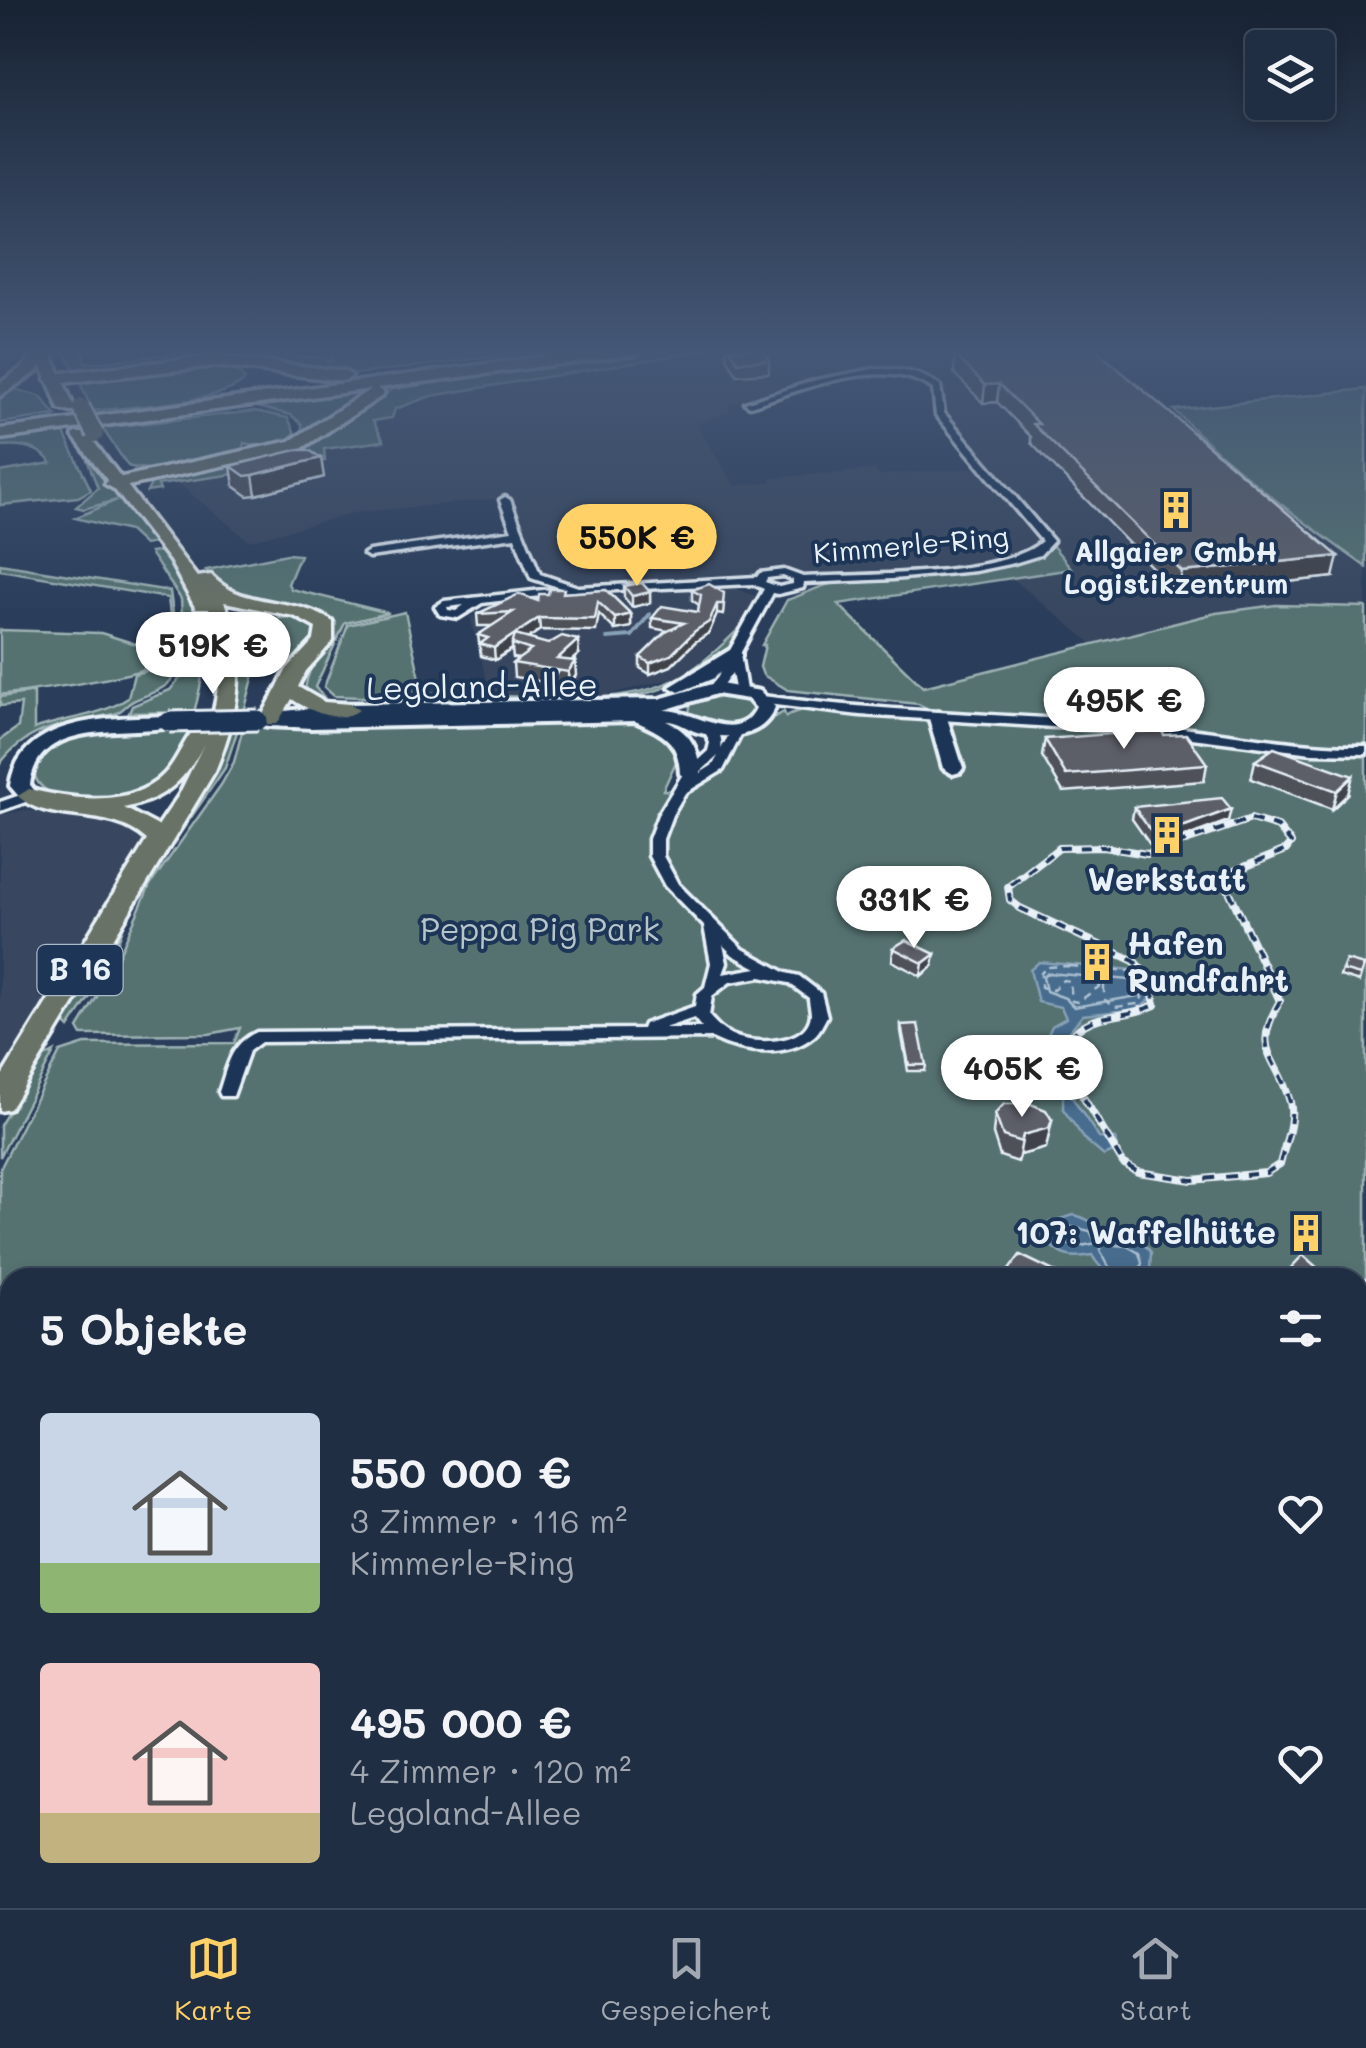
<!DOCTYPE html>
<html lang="de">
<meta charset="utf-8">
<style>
:root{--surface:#202e44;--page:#2d3a4f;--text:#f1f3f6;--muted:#a2a8b2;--line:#3d4a5d;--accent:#ffd166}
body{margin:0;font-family:Mali,sans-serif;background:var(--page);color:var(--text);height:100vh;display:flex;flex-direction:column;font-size:38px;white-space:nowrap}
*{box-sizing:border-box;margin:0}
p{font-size:32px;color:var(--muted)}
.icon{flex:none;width:55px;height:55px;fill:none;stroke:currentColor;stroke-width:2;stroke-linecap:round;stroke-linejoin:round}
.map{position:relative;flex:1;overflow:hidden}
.drawer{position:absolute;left:0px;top:1268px;width:1368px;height:642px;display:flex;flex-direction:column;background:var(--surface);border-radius:30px 30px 0 0;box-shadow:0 5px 15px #0003,0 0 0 2px var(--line)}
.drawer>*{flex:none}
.buttons{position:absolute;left:1245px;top:30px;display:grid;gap:20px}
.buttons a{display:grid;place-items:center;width:90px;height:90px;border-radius:10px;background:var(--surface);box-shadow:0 5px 15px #0003,0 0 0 2px var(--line);font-size:50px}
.price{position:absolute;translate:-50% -85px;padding:0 22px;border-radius:35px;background:#fff;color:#222;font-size:32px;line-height:65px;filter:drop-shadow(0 2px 5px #0008)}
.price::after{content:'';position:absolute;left:50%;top:60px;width:30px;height:22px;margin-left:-15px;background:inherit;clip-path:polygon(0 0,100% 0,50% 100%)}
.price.active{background:var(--accent);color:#111}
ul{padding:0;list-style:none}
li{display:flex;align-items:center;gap:30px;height:250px;padding:0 40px}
li span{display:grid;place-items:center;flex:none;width:280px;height:200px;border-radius:10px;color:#555}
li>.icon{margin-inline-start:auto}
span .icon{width:120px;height:120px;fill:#fffc;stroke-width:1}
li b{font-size:42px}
h2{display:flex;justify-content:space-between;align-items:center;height:120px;padding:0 40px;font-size:42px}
.menu{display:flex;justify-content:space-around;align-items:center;height:140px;border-top:2px solid var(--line);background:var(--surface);font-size:28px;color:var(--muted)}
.menu a{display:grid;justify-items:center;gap:5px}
.menu .active{color:var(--accent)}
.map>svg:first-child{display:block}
.built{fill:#39475e;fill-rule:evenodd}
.green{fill:#557271;stroke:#9eb2b4;stroke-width:2.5;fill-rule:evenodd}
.water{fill:#466c8e;stroke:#87a1b8;stroke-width:2.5}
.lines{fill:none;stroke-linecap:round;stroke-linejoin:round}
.shore{stroke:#a7bcce;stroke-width:2.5}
.stream{stroke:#87a1b8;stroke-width:4}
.ferry{stroke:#afc2d3;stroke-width:2.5;stroke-dasharray:8 6;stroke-linecap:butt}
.street-casing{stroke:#e8f1f8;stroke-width:7}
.secondary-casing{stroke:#e8f1f8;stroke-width:8}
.primary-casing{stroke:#e8f1f8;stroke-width:7}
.highway-casing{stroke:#e8f1f8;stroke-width:7}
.street{fill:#1d3557;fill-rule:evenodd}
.secondary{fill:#1d3557;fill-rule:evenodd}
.primary{fill:#697266;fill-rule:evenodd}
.highway{fill:#697266;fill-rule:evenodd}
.rail-casing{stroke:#e8f1f8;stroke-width:8}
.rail{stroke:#1d3557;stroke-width:4;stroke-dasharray:10;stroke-linecap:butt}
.secondary-bridge-casing{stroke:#e8f1f8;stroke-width:25;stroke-linecap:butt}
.primary-bridge-casing{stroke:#e8f1f8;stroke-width:21;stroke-linecap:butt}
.secondary-bridge{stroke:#1d3557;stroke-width:19}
.primary-bridge{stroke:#697266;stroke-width:16}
.wall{fill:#4f5159;stroke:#e8f1f8;stroke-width:2.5}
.shaded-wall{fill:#404248;stroke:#e8f1f8;stroke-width:2.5}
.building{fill:#5c5e67;stroke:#e8f1f8;stroke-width:2.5}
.labels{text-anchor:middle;stroke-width:8;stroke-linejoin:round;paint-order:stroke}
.far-street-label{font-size:28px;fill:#e8f1f8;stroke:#1d3557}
.far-poi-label{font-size:28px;font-weight:bold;fill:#e8f1f8;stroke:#1d3557}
.shield{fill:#1d3557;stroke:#abb9c8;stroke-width:2.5}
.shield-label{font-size:30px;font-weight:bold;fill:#e8f1f8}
.street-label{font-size:32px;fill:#e8f1f8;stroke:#1d3557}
.poi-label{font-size:32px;font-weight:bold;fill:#e8f1f8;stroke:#1d3557}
.park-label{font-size:32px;fill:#b5c5c9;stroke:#1d3557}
</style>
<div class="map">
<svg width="1366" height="1908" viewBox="0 0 1366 1908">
<rect width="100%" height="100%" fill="#2a3d5a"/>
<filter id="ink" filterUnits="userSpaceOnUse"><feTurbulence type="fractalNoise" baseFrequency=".01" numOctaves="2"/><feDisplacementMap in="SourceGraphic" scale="20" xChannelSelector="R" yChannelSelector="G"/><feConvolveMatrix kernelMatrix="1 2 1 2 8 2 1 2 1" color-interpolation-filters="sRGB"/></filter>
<g filter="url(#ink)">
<g class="built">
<path d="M713 349H941L952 356 998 349 1108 358 1174 410 1226 463 1264 495 1366 567V607L1276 605 1216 613 1091 643 1012 578 1071 569 1052 545 1039 557 1000 566 900 578 808 584 803 575 773 570 743 577 590 588 540 574 504 498 353 513 249 541 178 483 324 461 323 449 383 441 373 421 431 396ZM881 369 926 377 940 386 944 415 985 467 879 475 874 470 771 478 772 482 735 486 696 424 730 412V404L854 372Z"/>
<polygon points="714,588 737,589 760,598 750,618 682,676 606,695 491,696 470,617 515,603"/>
<polygon points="26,810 60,816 112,817 145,831 143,842 56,995 0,1083 0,815"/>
</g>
<g class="green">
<path d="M64 349H83L85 362 92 363C146 358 201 348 255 350 279 351 299 359 323 357L330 363 333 349H439V354L471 349H558L356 374 207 359 81 371 73 368Z"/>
<polygon points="663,349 713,349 431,396 395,409 392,418 373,421 384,441 324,449 325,461 158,485 160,490 147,492 152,482 161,478 270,455 394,389"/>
<path d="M210 364 235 368 245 380C220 404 130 406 93 411L81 386 90 379Z"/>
<polygon points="10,388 40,396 56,415 0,423 0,393"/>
<path d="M385 388C351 397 331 420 302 434V424L291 415 257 407Z"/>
<path d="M1366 389V567C1296 517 1235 472 1174 410Z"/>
<path d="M255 411 288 418 295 433C279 449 263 448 244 443L243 449C219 460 152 475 128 466L102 428Z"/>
<path d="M64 433 91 490 78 497 0 505V472L51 463C40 446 20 444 0 446V440Z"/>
<polygon points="78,436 95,469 155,543 144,545 129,531 75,518 117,500 84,509 76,507 98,488"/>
<path d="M1052 545 1072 569 838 604 923 687 1216 613 1276 605 1366 607V1908H0V1169L60 1052 85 1044 234 1043 240 1028 209 1034 82 1035 78 1028 109 977 150 885 221 785 234 762 243 728 454 721 634 722 655 728 681 751 663 790 693 791 730 763 742 735 784 712 786 717C803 703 847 712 868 714 958 723 1047 727 1137 731L944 716 918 704 788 690 763 675 760 667 765 645H762L787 600C804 595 820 585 838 582 881 575 1028 578 1052 545ZM10 1278H1358V1900H10Z"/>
<path d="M162 551C203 607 214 645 194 712L129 713 132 706 170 690 185 672 181 599 150 553Z"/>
<path d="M287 554 300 555 288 584 291 589 389 613 345 623 315 687 326 700 422 702 429 693 489 691 492 696C551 697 631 707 685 674 709 659 729 638 750 618 718 679 654 696 591 703L330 706 305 694C305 671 320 652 335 635L332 621C287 591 245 625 206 570Z"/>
<polygon points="0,564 170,591 178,653 175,653 168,598 0,570"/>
<polygon points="405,612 423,692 415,699 334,696 324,687 348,625"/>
<polygon points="288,617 307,620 317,626 317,641 293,665 275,658 257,663 244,712 233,712 239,634 261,621"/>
<path d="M0 630 101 633 174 656C148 677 37 690 0 695Z"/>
<path d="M178 663C175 689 154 691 133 701 125 705 122 712 114 714 71 723 28 725 0 764V740L18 727 21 704 0 706V697L34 692V729C64 718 102 716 128 698L134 674Z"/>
<path d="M716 692 748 697 758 707 754 719C732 727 708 730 689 713L691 702Z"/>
<polygon points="229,729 238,729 225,768 146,883 125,923 106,973 69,1028 63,1022"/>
<path d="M190 730C184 750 176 769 158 782 132 800 50 813 35 777 39 724 153 728 190 730Z"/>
<polygon points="54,1052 0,1157 0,1125 41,1059"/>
</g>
<g class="water">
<polygon points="1039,962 1133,970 1142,976 1151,998 1140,1009 1083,1015 1051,1052 1055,1072 1099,1138 1116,1139 1118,1150 1104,1156 1085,1140 1063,1109 1063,1091 1050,1080 1048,1062 1039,1053 1052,1026 1066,1018 1061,1007 1038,1002 1030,970"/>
<path d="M1074 1215C1088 1218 1093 1224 1104 1232 1118 1242 1132 1229 1151 1252L1150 1271C1131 1287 1103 1276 1092 1255 1072 1259 1059 1257 1047 1241L1050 1222Z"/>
</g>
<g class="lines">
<g class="shore">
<polygon points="1048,973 1130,980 1138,996 1074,1007 1065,998 1046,991 1043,977"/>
<path d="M1067 1226 1090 1231 1096 1243C1078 1247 1066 1250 1056 1233Z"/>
<polyline points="1115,1278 1100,1250 1104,1244 1127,1246 1139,1253 1142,1263 1138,1278"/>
</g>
<polyline class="stream" points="607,638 632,636 650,614"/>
<polygon class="ferry" points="1070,966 1129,971 1134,974 1142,998 1138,1004 1115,1007 1104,999 1104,983 1078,1002 1072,1001 1070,981 1063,980 1053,990 1041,987 1041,973 1047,967"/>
<g class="street-casing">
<g id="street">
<path d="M874 369C900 369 919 371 940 386L944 413 1053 541 1040 555 1014 563 975 571 893 579 804 583 803 588 778 594 773 593 740 654 746 690 744 693H736L732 673 719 691H711L709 688 718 677 728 654 764 589 753 584 572 592 482 603 458 618 440 615 435 607 444 601 561 588 531 578 515 537 369 557 364 554 369 551 512 531 500 500 505 497 510 500 540 574 578 587 757 577 760 573 784 570 803 577C857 574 1004 577 1042 541L936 415 933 389C883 354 803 390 750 406L745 403 816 380ZM783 576 793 580V584L779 587 765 582 767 578ZM464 605 456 611 448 610 447 607Z"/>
<path d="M762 696C892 713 1022 715 1152 725 1224 731 1294 747 1366 746V754L1312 753 1152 733 860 715 758 703V697Z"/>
<path d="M710 725C719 727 723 741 721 749L734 726H742L744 729 723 770 685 793 672 815 663 839V856L678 884 743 949 786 973 799 976 821 993 827 1016C823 1023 820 1031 814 1036 786 1059 742 1053 712 1038L261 1042 249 1051 233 1096H221L219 1092C228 1066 230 1044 257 1032L642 1029 644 1024 695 1006 697 994 705 987 711 963 704 926 665 886 649 856V839L658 815 683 774 708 751 710 743 704 729ZM718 756 713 765 697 775ZM723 945 733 955 757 968 723 974 727 963ZM761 977 789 983 809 998C809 1003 811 1009 811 1014 808 1045 755 1045 734 1036 723 1032 717 1025 709 1016L712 996 730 982ZM694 1018 702 1028H664Z"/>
<polygon points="29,792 36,796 34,799 0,811 0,802"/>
</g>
</g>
<g class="secondary-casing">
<g id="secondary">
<polygon points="735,647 741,648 741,656 712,679 679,692 670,687"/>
<path d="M715 683 760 691 775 707C763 739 726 740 697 732 685 728 679 721 666 721 690 732 699 748 700 774L690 780 680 774C679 740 663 734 635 721L310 728C292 726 262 729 249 720L258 714 349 704 659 699ZM716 694 748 699 756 708C738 747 692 709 664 710Z"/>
<polygon points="938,712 947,718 963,768 960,772 953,774 943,768 929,718"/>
<path d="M169 716 176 718V726C127 737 38 716 30 785L39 796 36 800H22L10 786C20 715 113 718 169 716Z"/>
</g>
</g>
<g class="primary-casing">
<g id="primary">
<polygon points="35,349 49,349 75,409 72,412 59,409"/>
<path d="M75 433H87L197 577 211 575C243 610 295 595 333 622V641L306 671 298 687 324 702 349 704 359 710C339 725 310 711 292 699L277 724H263L260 720 287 669 314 640 316 628 294 616 224 602C249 660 238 715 215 771L10 1109 0 1111V1079L147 840C109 805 49 826 18 796L29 789C73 800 140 810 171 766 179 755 184 742 192 732L208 733C221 692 224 650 209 609H196L170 561 73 436ZM204 744 179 795 158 826 124 808C165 799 185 781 204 744Z"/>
</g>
</g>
<g class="highway-casing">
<g id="highway">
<polygon points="600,349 644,349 636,354 377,388 384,393 382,396 301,449 114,489 105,484 108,480 290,441 371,389 0,439 0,429"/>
<polygon points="37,350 51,353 36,372 0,396 0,383 24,366"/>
<polygon points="214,356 344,371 352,376 344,381 214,366 53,384 45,379 53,374"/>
</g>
</g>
<use href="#street" class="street"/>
<use href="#secondary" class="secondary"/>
<use href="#primary" class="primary"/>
<use href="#highway" class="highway"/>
<g class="rail-casing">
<path id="rail" d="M1251 819 1278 827 1291 843 1286 850 1232 872 1224 880 1280 1001C1250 1053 1277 1054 1290 1102 1295 1121 1284 1146 1280 1164L1266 1173 1192 1180 1138 1172 1123 1163 1060 1059C1079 1005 1113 1024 1155 1005L1151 980 1134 961 1020 908 1010 900 1008 887 1059 848 1103 847 1147 854Z"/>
</g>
<use href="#rail" class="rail"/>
<g class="secondary-bridge-casing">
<polyline id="secondary-bridge" points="169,722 258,720"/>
</g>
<g class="primary-bridge-casing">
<polyline id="primary-bridge" points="81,407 95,434"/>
</g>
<use href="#secondary-bridge" class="secondary-bridge"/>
<use href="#primary-bridge" class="primary-bridge"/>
</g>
<g class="wall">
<polygon points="727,349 763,349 769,360 769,373 737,375 727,358"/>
<polygon points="955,355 1333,577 1178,594 1031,443 1031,437 997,402 983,403 954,373"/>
<polygon points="231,466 324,477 256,495 248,496 234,486"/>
<polygon points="624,586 650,592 650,603 632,607 624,597"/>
<polygon points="606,590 631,614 631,627 615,630 599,614 596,631 540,630 527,639 579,654 571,661 575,661 576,675 569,686 514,677 513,663 518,659 513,658 512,649 495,660 481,656 478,635 493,626 478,626 477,614 564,593"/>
<polygon points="692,590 724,604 723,615 717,614 709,633 695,642 671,666 650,674 640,668 640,657 668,631 652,628 652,618 698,612 699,605 692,600"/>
<polygon points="1164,735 1207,764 1204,781 1063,792 1042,756 1045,739"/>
<polygon points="1255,761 1348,794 1332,809 1251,779"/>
<polygon points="1134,807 1228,821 1153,849 1132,819"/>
<polygon points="893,948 933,966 921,976 892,961"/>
<polygon points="1364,965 1359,982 1340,976 1342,970"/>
<polygon points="901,1025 926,1065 925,1071 908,1071 901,1031"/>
<polygon points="995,1114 1052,1120 1046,1148 1020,1155 1018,1162 1000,1156 993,1134"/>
<polygon points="1366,1441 1366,1638 1358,1638 1358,1451"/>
</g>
<g class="shaded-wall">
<polygon points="999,384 997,402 983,403 985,385"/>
<polygon points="321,458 324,477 256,495 253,475"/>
<polygon points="1338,556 1333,577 1178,594 1182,572"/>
<polygon points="650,592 650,603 632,607 632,596"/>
<polygon points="717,604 717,614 709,633 695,642 671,666 650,674 650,663"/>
<polygon points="631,614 631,627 615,630 615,618"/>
<polygon points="539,618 540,630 517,646 512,644 512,649 495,660 494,648"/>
<polygon points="578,640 579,654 557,673 557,659"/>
<polygon points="575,661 576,675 569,686 568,672"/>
<polygon points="1353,776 1348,794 1332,809 1337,791"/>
<polygon points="1231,809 1228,821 1153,849 1155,837"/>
<polygon points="935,954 933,966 921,976 923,963"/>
<polygon points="1052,1120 1046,1148 1020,1155 1018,1162 1023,1135"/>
<polygon points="1366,1316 1366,1326 1358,1342 1358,1332"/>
</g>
<g class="building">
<polygon points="730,349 763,349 769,360 738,362"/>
<polygon points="1027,349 1095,349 1338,556 1182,572 1033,424 1039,424 999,384 985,385 955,355"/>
<polygon points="296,450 309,450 321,458 253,475 245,476 231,466"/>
<polygon points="642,583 650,592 632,596 624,586"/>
<polygon points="709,584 724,593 723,604 717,604 709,622 695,631 671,655 650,663 640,657 664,633 684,623 652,618 662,606 698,612 701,595 692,590"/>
<polygon points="549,589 564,589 563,593 606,590 631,614 615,618 598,602 595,619 539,618 494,648 480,644 488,638 478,635 513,612 477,614 519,594 538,601 539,594 548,594"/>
<polygon points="515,635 548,644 562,636 578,640 557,659 575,661 568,672 513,663 531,650 512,644"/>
<polygon points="1161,730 1164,735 1186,734 1207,764 1066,775 1045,739"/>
<polygon points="1274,748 1353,776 1337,791 1255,761"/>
<polygon points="1222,798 1231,809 1155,837 1134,807"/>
<polygon points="906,940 935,954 923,963 893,948"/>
<polygon points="1346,960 1364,965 1360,975 1342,970"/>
<polygon points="918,1024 926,1065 909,1065 901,1025"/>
<polygon points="1004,1104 1031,1104 1046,1110 1052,1120 1049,1128 1023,1135 1021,1142 1003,1136 995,1114"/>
<polygon points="1020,1255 1068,1278 1003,1278"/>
<polygon points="1303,1255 1322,1272 1334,1278 1285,1278 1287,1272"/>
<polygon points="1360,1278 1366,1280 1366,1316 1358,1332 1358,1283"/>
<polygon points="1366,1441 1366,1618 1358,1618 1358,1451"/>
</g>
</g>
<linearGradient id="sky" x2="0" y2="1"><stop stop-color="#172232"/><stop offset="0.57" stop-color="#445776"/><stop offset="1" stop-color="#445776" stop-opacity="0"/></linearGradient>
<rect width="1366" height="616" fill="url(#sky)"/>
<defs>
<g id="building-bare" transform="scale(3)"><path d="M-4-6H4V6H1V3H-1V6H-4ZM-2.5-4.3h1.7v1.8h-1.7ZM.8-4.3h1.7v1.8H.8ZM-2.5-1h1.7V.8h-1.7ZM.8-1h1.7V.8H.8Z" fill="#ffd166" stroke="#1d3557" stroke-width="2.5" paint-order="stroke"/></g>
</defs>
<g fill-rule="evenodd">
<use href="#building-bare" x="1176" y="510"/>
<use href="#building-bare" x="1167" y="835"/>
<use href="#building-bare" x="1097" y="962"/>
<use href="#building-bare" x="1306" y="1233"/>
</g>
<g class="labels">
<g class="far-street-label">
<text transform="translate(911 545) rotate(-5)" y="10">Kimmerle-Ring</text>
</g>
<g class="far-poi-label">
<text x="1176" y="562">Allgaier GmbH<tspan x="1176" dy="32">Logistikzentrum</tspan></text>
</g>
<rect class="shield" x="37.5" y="945" width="85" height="50" rx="8"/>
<g class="shield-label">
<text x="80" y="980">B 16</text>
</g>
<g class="street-label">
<text transform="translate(482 687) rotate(-1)" y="11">Legoland-Allee</text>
</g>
<g class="poi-label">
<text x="1167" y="891">Werkstatt</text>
<text x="1127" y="955" text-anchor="start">Hafen<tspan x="1127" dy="37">Rundfahrt</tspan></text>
<text x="1276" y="1244" text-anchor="end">107: Waffelhütte</text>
</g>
<g class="park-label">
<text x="540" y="941">Peppa Pig Park</text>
</g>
</g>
</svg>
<div class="buttons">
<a><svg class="icon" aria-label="layers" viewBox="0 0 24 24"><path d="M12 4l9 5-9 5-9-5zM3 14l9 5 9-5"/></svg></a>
</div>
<b class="price active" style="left:637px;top:589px">550K €</b>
<b class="price" style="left:213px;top:697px">519K €</b>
<b class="price" style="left:1124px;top:752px">495K €</b>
<b class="price" style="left:914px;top:951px">331K €</b>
<b class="price" style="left:1022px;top:1120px">405K €</b>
<section class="drawer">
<h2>5 Objekte<svg class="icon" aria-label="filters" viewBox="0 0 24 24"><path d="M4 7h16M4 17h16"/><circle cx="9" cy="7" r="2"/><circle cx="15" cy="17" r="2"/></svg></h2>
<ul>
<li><span style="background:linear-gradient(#c9d6e8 75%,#8fb573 0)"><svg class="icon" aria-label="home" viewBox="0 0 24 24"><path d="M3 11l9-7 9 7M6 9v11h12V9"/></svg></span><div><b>550 000 €</b><p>3 Zimmer · 116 m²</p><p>Kimmerle-Ring</p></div><svg class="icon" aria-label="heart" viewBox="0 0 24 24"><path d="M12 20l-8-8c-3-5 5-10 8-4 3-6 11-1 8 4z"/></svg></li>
<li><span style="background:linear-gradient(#f6c9c9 75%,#c2b280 0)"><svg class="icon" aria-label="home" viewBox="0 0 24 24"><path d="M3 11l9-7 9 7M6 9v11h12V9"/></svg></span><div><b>495 000 €</b><p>4 Zimmer · 120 m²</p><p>Legoland-Allee</p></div><svg class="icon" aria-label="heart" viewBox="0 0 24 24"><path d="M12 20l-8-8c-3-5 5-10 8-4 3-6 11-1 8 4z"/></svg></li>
</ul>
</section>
</div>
<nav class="menu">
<a class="active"><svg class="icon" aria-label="map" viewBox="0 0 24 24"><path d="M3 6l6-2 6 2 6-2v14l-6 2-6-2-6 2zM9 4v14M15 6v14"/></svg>Karte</a>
<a><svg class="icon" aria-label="saved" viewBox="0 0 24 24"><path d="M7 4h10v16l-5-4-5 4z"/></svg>Gespeichert</a>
<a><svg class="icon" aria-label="home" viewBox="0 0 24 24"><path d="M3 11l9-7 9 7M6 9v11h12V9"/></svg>Start</a>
</nav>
